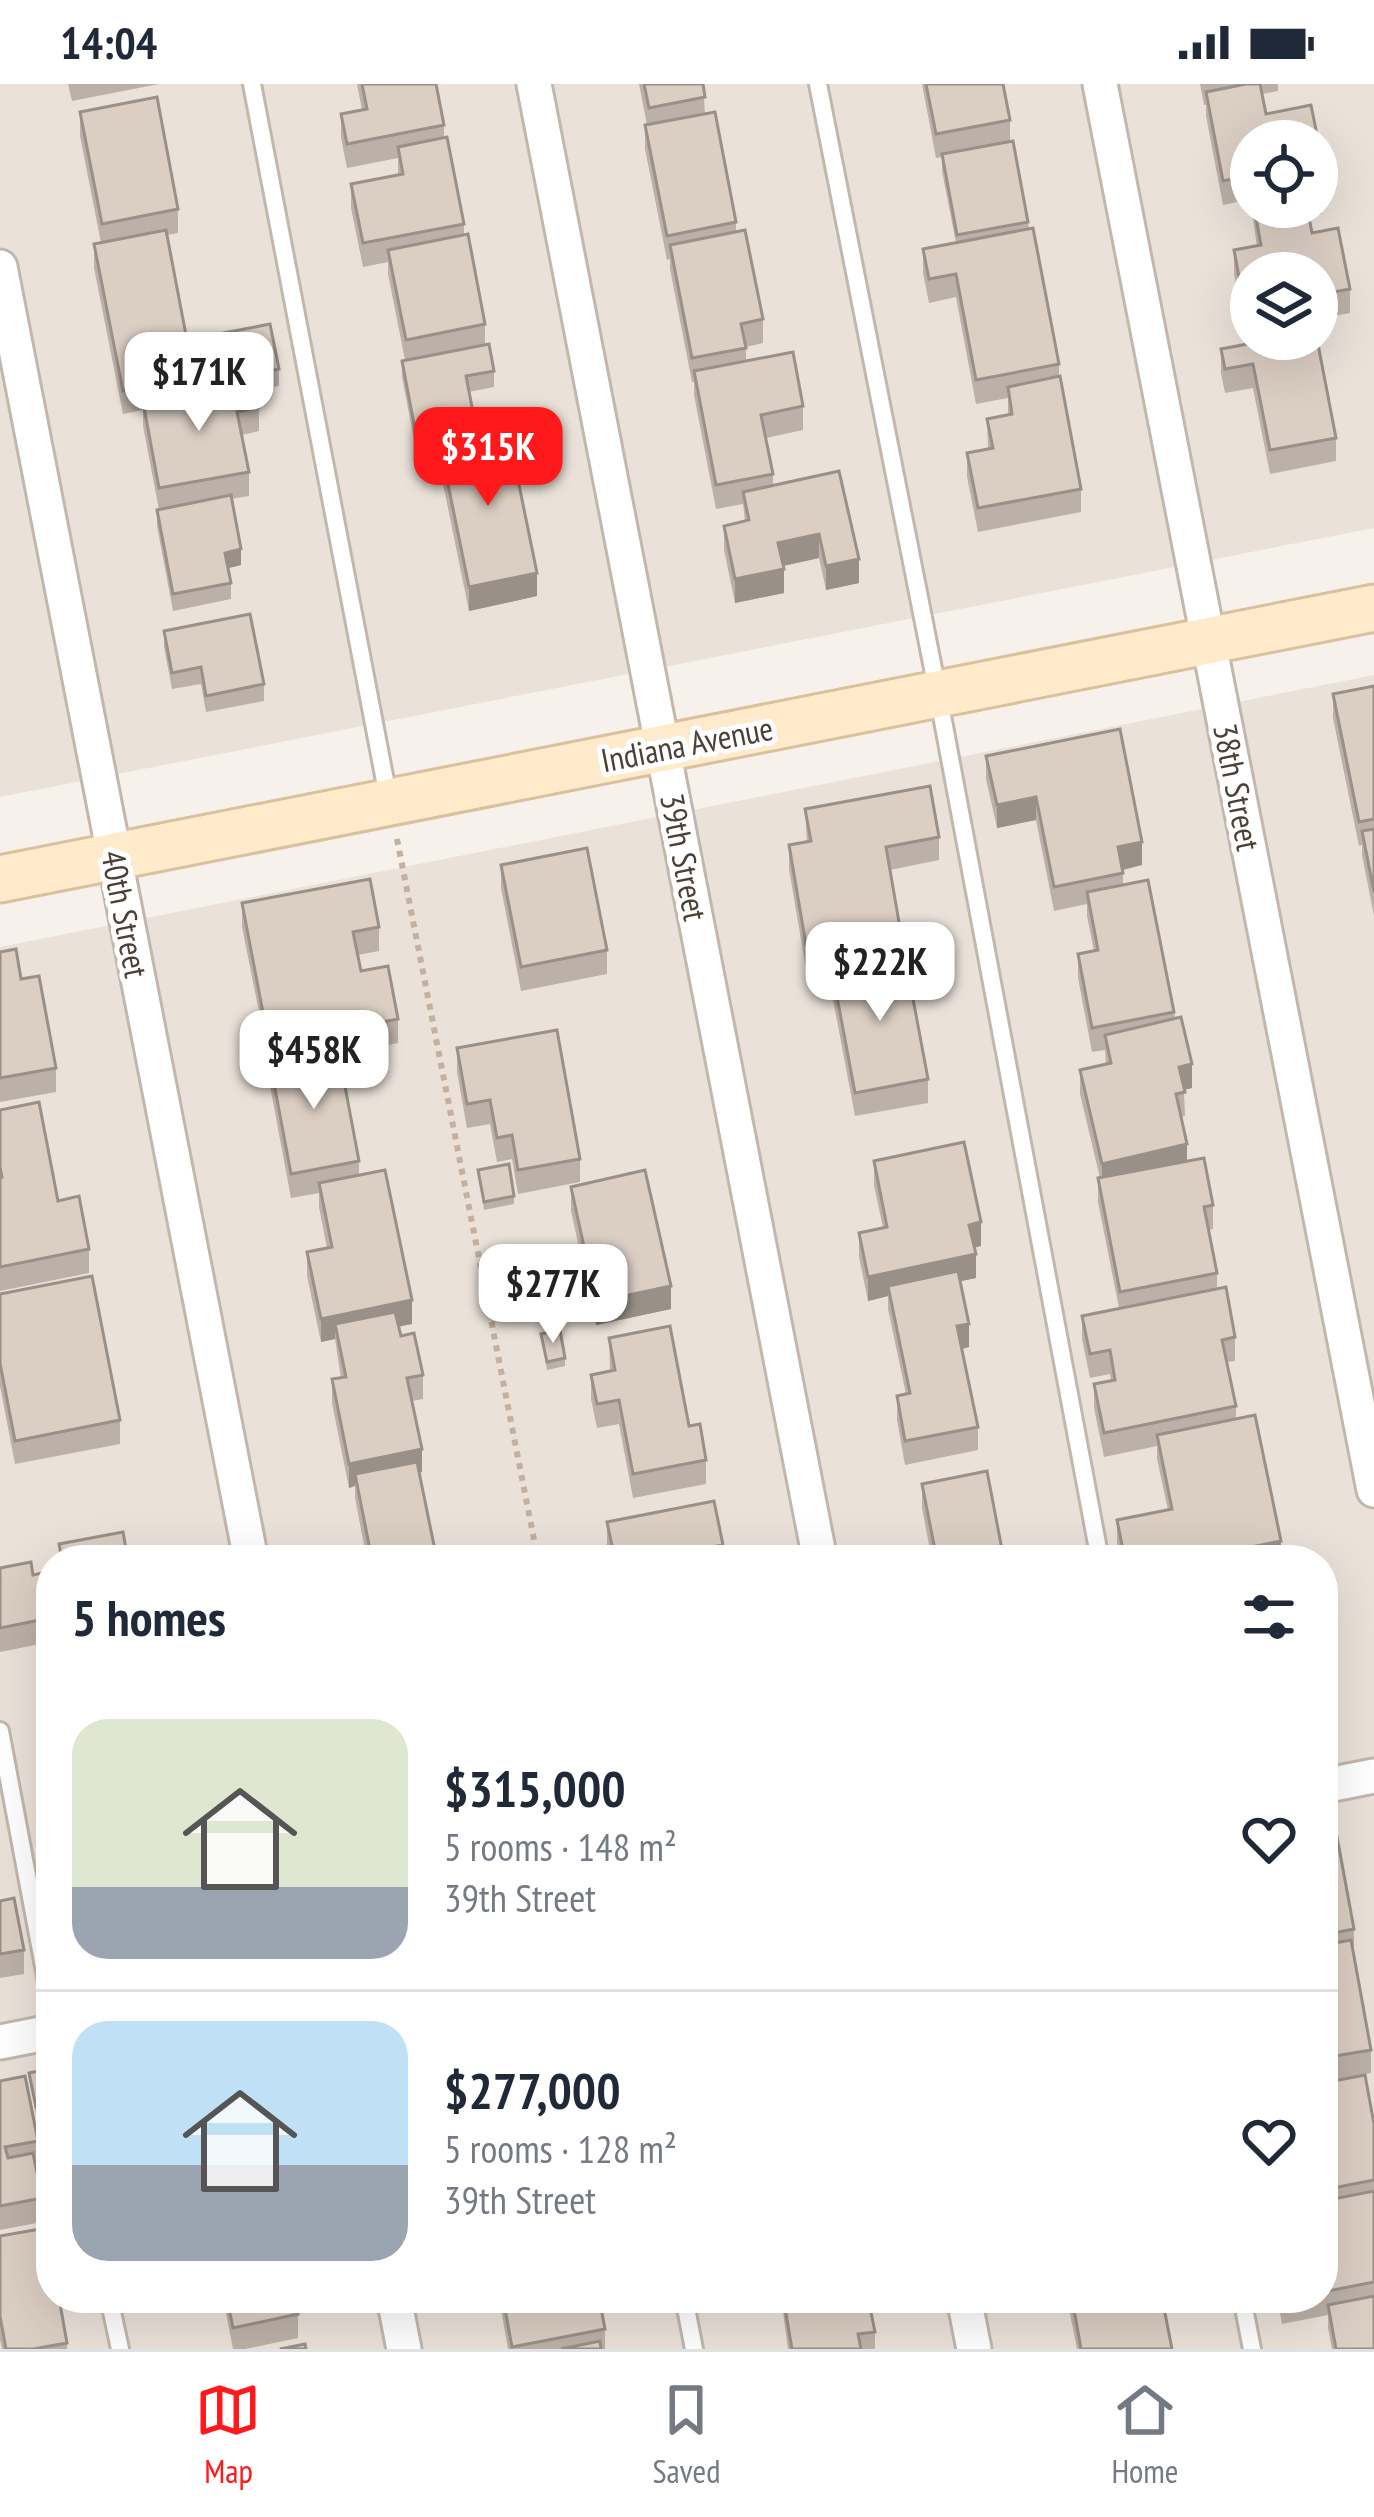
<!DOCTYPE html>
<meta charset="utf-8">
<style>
:root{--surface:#fff;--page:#f2f2f3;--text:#1f2937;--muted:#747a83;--line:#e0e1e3;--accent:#ff191b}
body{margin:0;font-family:"PT Sans Narrow",sans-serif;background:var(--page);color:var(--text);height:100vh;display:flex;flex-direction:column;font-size:45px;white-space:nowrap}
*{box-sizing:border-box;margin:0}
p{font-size:39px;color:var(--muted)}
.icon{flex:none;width:66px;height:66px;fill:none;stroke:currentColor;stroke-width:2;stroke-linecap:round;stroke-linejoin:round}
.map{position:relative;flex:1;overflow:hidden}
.drawer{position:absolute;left:36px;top:1461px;width:1302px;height:768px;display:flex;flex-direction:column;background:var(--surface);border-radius:48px;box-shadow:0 12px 48px #0002}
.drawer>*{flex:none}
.tools{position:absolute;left:1230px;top:36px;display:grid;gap:24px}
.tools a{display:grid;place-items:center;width:108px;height:108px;border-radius:50%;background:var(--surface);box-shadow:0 12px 48px #0002;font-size:60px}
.price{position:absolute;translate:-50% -102px;padding:0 27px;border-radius:24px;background:#fff;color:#222;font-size:39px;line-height:78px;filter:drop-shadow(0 3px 6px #0008)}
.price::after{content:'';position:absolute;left:50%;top:72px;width:36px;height:27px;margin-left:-18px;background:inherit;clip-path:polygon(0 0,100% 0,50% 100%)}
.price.active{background:var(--accent);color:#fff}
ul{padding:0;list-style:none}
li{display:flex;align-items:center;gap:36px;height:300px;padding:0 36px}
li+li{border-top:3px solid var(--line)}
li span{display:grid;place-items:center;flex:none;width:336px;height:240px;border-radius:36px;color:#555}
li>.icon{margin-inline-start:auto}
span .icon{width:144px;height:144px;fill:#fffc;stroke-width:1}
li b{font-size:51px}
h2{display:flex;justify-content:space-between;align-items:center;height:144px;padding:0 36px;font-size:51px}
.status{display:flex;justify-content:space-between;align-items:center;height:84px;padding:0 60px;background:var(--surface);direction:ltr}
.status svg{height:33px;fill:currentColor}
.menu{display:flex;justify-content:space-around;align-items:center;height:168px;border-top:3px solid var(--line);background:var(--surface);font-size:33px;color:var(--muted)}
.menu a{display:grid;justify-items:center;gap:6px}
.menu .active{color:var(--accent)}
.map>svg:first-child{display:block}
.residential{fill:#eae2d9;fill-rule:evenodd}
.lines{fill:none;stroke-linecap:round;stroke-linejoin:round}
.lane-casing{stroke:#c2b7ad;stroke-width:22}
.street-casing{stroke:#c2b7ad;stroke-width:39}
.secondary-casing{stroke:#dac09c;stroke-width:51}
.path{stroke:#c4b09e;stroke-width:6;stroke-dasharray:6 6;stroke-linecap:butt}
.lane{stroke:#fff;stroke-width:16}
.street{stroke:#fff;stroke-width:33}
.secondary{stroke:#ffeacc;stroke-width:45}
.wall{fill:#bcb1a8}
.shaded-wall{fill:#999088}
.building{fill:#dbcec3;stroke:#999088;stroke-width:3}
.labels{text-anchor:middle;stroke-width:10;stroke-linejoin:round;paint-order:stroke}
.street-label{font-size:33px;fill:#4b4038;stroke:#fff}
</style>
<div class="status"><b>14:04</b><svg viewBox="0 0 49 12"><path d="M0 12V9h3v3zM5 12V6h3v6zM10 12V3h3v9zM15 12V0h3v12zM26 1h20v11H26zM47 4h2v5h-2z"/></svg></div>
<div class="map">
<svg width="1374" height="2265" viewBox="0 0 1374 2265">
<rect width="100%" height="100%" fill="#f6f1eb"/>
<g class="residential">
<path d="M0 0H1374V444L0 713ZM1251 57H1317V123H1251ZM1251 189H1317V255H1251Z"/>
<path d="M1374 591V2265H0V863ZM51 1476H1323V2214H51Z"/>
</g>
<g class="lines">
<g class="lane-casing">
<g id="lane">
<polyline points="252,0 389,718"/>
<polyline points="818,0 938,610 1100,1476"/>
<polyline points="0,1647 51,1920"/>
<polyline points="109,2214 120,2265"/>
<polyline points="684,2214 694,2265"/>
<polyline points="1242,2214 1252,2265"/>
</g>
</g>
<g class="street-casing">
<g id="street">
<polyline points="534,0 820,1476"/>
<polyline points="1100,0 1374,1406"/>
<polyline points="0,183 251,1476"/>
<polyline points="1323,1702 1374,1692"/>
<polyline points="0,1958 51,1948"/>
<polyline points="394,2214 404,2265"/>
<polyline points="964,2214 974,2265"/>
</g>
</g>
<g class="secondary-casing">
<polyline id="secondary" points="0,795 1374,524"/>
</g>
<polyline class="path" points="397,755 538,1476"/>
<use href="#lane" class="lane"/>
<use href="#street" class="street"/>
<use href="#secondary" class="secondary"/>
</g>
<g class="wall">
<polygon points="68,0 159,0 72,17"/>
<polygon points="357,0 436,0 444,41 444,54 464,140 464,151 485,240 485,260 494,287 494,303 469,308 477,353 537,512 469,527 440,385 440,373 418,377 402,293 402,277 405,276 388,190 388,178 363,183 351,124 351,100 398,91 398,74 347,84 341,54 341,30 362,26"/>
<polygon points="639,0 703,0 705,30 736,138 736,148 763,235 763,259 746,263 746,277 803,322 803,346 766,354 773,390 773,401 859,499 826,506 819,474 783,482 784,509 735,519 724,466 724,442 745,437 743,420 716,425 694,311 694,298 692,298 670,185 670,175 667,176 645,65 645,41 647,41"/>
<polygon points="922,0 1003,0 1010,36 1010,58 1059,280 1059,293 1081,405 1081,428 978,448 967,393 967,369 988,365 987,335 1008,331 1008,314 976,320 956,213 929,219 923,189 923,165 956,159 942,87 942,73 936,74"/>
<polygon points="1200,0 1278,0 1278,7 1262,10 1266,30 1317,51 1317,75 1317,57 1251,57 1251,115 1223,121 1206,32 1206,21 1204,21"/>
<polygon points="80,28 178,125 178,149 167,151 194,293 194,309 205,307 198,270 198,254 279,285 279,302 255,306 259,323 259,347 242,351 249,388 249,412 231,415 241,481 228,484 231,499 231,515 173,527 157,442 157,426 159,426 143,342 143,326 123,330 94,184 94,160 101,159 80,52"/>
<polygon points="1322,122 1322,130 1309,132 1312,149 1350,205 1350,229 1317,235 1317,189 1251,189 1251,248 1245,249 1234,190 1234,166 1257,162 1251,123"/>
<polygon points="1274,255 1336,354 1336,377 1270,390 1253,304 1225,309 1221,289 1221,265"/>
<polygon points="164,547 264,600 264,617 206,628 201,600 172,605 164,563"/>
<polygon points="1374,602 1374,832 1362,771 1362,761 1359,762 1333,634 1333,610"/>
<polygon points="986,672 1142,781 1123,786 1123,801 1174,928 1192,1004 1184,1006 1185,1032 1181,1033 1187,1077 1213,1121 1213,1145 1209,1146 1217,1189 1217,1204 1235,1253 1235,1277 1227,1278 1236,1322 1236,1335 1281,1476 1120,1476 1117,1460 1117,1436 1168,1426 1157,1375 1157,1362 1104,1373 1094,1324 1094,1300 1111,1297 1110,1290 1090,1294 1082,1255 1082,1232 1119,1224 1098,1118 1098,1094 1100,1094 1080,1010 1080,986 1106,980 1105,966 1092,968 1078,894 1078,870 1094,867 1087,832 1087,820 1054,827 1036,736 997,744 986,695"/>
<polygon points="805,725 939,753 939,776 890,786 900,844 900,868 806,885 789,785 789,761 807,758"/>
<polygon points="501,781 607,866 607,890 521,907 501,804"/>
<polygon points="242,819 379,843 379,867 358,871 361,887 398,935 398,959 339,970 359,1077 359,1091 412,1240 398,1242 401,1252 423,1291 423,1315 412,1317 422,1388 419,1389 437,1476 367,1476 355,1414 355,1402 349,1404 332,1319 332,1295 341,1294 335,1255 321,1258 307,1192 307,1168 327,1164 319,1123 319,1109 291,1114 270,1002 270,983 242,843"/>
<polygon points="0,868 21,895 56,984 56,1008 0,1018"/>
<polygon points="832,886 928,995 928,1019 855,1032 832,910"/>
<polygon points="457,964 580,1075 580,1098 518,1110 512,1075 497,1078 490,1040 467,1044 457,988"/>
<polygon points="0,1026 89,1165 89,1189 0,1207"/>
<polygon points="874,1077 981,1162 974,1163 976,1194 960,1197 969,1263 962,1265 978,1343 978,1366 905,1381 897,1336 897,1312 906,1310 888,1225 888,1212 868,1217 859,1173 859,1149 883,1144 874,1101"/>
<polygon points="478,1086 514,1112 514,1120 484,1126"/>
<polygon points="571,1103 671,1225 596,1241 571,1127"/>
<polygon points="0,1210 120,1336 120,1360 15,1380 0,1302"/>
<polygon points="541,1250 565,1274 565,1282 547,1286"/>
<polygon points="609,1254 689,1342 706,1376 706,1400 633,1414 619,1340 597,1344 591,1315 591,1291 610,1287"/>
<polygon points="922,1400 1004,1476 932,1476 922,1424"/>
<polygon points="607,1438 723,1461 723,1476 610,1476 607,1461"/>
<polygon points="0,1484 33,1491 51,1487 51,1550 40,1552 40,1560 0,1568"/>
<polygon points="1323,1733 1354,1845 1354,1869 1371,1966 1371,1989 1323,1998"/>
<polygon points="0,1817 24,1866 24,1890 0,1894"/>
<polygon points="29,1989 51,1996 51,2028 36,2031"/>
<polygon points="0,1997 38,2057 38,2080 35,2081 42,2114 42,2138 0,2146"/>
<polygon points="1323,1999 1374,2040 1374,2265 1332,2265 1328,2244 1328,2231 1282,2240 1277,2214 1323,2214"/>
<polygon points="0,2152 67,2259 67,2265 2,2265 0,2256"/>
<polygon points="202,2214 295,2214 298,2230 298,2254 245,2265 233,2265 225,2224 205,2228"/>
<polygon points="499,2214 599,2214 605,2245 605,2265 508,2265"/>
<polygon points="781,2214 868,2214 875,2248 875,2265 788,2265"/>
<polygon points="1069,2214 1162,2214 1172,2265 1077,2265 1069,2225"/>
</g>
<g class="shaded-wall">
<polygon points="819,450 819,474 778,483 778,459"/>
<polygon points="241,465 241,481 225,485 225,469"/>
<polygon points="859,475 859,499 826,506 826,482"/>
<polygon points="784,485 784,509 735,519 735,495"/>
<polygon points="537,489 537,512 469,527 469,503"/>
<polygon points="1036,713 1036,736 997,744 997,721"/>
<polygon points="1142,758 1142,781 1118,787 1118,763"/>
<polygon points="1192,980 1192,1004 1179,1007 1179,983"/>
<polygon points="1187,1060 1187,1084 1102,1104 1102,1080"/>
<polygon points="981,1138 981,1162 969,1165 969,1141"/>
<polygon points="976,1170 976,1194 890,1212 888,1202 888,1212 868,1217 868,1193"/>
<polygon points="671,1202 671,1225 596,1241 596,1218"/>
<polygon points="412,1216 412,1240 338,1255 335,1240 335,1255 321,1258 321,1235"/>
<polygon points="969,1240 969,1263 957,1266 957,1242"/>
<polygon points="422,1365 422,1388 357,1402 355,1390 355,1402 349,1404 349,1380"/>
<polygon points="1281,1457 1281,1476 1188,1476"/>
<polygon points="205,2214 225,2214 225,2224 205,2228"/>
</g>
<g class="building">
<polygon points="362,0 436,0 444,41 347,60 341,30 367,25"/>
<polygon points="644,0 703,0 705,13 649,24"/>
<polygon points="926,0 1003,0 1010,36 936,50"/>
<polygon points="1246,0 1260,0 1266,30 1311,21 1317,51 1297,55 1298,57 1251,57 1251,91 1223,97 1206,8"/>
<polygon points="157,13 178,125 102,140 80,28"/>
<polygon points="715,28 736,138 667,152 645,41"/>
<polygon points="447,53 464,140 363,159 351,100 403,90 398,63"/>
<polygon points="1013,57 1028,138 957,151 942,70"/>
<polygon points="1317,99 1322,122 1317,123"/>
<polygon points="1254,123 1307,123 1312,149 1338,144 1350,205 1317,211 1317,189 1251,189 1251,224 1245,225 1234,166 1261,161"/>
<polygon points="1033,144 1059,280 976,296 956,190 929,195 923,165"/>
<polygon points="166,146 194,293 123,307 94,160"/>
<polygon points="745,146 763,235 741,240 746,264 692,274 670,161"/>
<polygon points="468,150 485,240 406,256 388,166"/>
<polygon points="270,240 279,285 206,299 198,254"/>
<polygon points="1274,255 1317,255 1336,354 1270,366 1253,280 1225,285 1221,265"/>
<polygon points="489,260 494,287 466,292 477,349 418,361 402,277"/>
<polygon points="793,268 803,322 761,331 773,390 716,401 694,287"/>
<polygon points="1060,292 1081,405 978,424 967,369 993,364 987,335 1012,330 1008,303"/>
<polygon points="254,297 259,323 237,328 249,388 159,404 143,318"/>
<polygon points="508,347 537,489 469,503 440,361"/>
<polygon points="839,387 859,475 826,482 819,450 778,459 784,485 735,495 724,442 749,436 743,408"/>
<polygon points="231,411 241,465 225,469 231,499 173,510 157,426"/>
<polygon points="250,530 264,600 206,612 201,583 172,589 164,547"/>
<polygon points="1374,602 1374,735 1359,738 1333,610"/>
<polygon points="1120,645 1142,758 1118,763 1123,789 1054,803 1036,713 997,721 986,672"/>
<polygon points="930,702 939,753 886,763 900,844 806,861 789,761 811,757 805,725"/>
<polygon points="1374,745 1374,808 1362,747"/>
<polygon points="587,764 607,866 521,883 501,781"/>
<polygon points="370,795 379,843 353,848 361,887 388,882 398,935 269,960 242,819"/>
<polygon points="1148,796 1174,928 1092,944 1078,870 1098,866 1087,808"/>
<polygon points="16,865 21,895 39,892 56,984 0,994 0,868"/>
<polygon points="905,872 928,995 855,1009 832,886"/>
<polygon points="1181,933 1192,980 1179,983 1185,1008 1176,1010 1187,1060 1102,1080 1080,986 1111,979 1105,951"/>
<polygon points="557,946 580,1075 518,1086 512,1051 497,1054 490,1016 467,1020 457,964"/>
<polygon points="338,965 359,1077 291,1090 270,978"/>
<polygon points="39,1018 58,1117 79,1112 89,1165 0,1183 0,1093 2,1093 0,1083 0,1026"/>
<polygon points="964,1058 981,1138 969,1141 976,1170 868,1193 859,1149 887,1143 874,1077"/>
<polygon points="1204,1074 1213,1121 1204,1123 1217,1189 1120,1208 1098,1094"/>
<polygon points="509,1080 514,1112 484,1118 478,1086"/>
<polygon points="385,1086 412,1216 321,1235 307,1168 332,1163 319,1099"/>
<polygon points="645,1086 671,1202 596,1218 571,1103"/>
<polygon points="958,1187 969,1240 957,1242 978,1343 905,1357 897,1312 910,1309 888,1202"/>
<polygon points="92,1192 120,1336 15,1357 0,1279 0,1210"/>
<polygon points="1226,1203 1235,1253 1222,1256 1236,1322 1104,1349 1094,1300 1115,1296 1110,1266 1090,1270 1082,1232"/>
<polygon points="395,1228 401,1252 414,1249 423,1291 407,1294 422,1365 349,1380 332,1295 346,1293 335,1240"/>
<polygon points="670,1242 689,1342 700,1340 706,1376 633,1390 619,1316 597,1320 591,1291 615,1286 609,1254"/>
<polygon points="560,1246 565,1274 547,1278 541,1250"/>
<polygon points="1255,1331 1281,1457 1188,1476 1125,1476 1117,1436 1172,1425 1157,1351"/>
<polygon points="417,1378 437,1476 372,1476 355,1390"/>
<polygon points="987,1387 1004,1476 937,1476 922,1400"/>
<polygon points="714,1417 723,1461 707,1464 710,1476 615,1476 607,1438"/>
<polygon points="123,1448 128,1476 62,1476 59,1460"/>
<polygon points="31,1478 33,1491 51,1487 51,1526 39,1528 40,1536 0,1544 0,1484"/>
<polygon points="1333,1731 1354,1845 1323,1851 1323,1733"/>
<polygon points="14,1814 24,1866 0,1870 0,1817"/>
<polygon points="1351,1856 1371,1966 1323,1974 1323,1861"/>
<polygon points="49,1985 51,2020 36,2023 29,1989"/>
<polygon points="1365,1991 1374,2040 1374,2096 1323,2106 1323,1999"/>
<polygon points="25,1992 38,2057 5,2063 8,2074 33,2069 42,2114 0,2122 0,1997"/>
<polygon points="1374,2107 1374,2198 1323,2208 1323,2117"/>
<polygon points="46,2144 51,2171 51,2214 59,2214 67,2259 33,2265 6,2265 0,2232 0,2152"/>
<polygon points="1374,2212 1374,2265 1336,2265 1328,2221"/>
<polygon points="227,2214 295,2214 298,2230 233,2244"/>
<polygon points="503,2214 599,2214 605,2245 512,2263"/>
<polygon points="837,2214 868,2214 875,2248 858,2250 861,2265 792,2265 785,2224"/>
<polygon points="1072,2214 1162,2214 1172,2265 1081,2265"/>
<polygon points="600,2257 601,2265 561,2265"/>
<polygon points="305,2260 306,2265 280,2265"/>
</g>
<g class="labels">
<g class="street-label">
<text transform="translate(687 660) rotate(-11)" y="12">Indiana Avenue</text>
<text transform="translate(1237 703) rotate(79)" y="12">38th Street</text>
<text transform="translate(684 773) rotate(79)" y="12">39th Street</text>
<text transform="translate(125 830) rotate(79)" y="12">40th Street</text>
</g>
</g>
</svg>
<div class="tools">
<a><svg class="icon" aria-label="locate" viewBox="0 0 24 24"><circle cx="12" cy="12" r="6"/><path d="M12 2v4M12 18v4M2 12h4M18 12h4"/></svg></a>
<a><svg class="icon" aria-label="layers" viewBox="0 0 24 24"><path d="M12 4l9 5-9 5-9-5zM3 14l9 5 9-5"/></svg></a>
</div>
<b class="price" style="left:199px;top:350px">$171K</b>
<b class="price active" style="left:488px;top:425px">$315K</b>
<b class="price" style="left:880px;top:940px">$222K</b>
<b class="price" style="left:314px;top:1028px">$458K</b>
<b class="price" style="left:553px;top:1262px">$277K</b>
<section class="drawer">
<h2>5 homes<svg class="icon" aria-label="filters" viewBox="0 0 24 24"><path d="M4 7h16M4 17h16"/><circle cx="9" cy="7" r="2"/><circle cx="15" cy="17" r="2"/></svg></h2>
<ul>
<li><span style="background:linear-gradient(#dfe7d0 70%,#9aa5b1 0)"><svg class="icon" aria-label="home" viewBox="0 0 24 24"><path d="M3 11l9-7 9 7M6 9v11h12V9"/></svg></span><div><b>$315,000</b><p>5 rooms · 148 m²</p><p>39th Street</p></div><svg class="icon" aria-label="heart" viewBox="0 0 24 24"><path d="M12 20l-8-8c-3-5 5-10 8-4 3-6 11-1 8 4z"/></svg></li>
<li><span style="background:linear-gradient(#bfe0f5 60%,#9aa5b1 0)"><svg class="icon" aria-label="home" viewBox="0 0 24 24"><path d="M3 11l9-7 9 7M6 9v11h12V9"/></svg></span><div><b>$277,000</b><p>5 rooms · 128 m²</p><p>39th Street</p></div><svg class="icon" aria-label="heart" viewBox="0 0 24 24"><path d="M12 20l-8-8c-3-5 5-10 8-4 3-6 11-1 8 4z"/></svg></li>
</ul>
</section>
</div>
<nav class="menu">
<a class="active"><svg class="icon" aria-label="map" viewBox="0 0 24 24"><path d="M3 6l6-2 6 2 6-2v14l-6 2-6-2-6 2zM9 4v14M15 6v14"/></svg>Map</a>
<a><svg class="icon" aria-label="saved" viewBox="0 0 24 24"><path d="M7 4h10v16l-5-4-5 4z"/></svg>Saved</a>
<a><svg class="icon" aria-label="home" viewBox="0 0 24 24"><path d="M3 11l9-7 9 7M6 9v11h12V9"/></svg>Home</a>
</nav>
